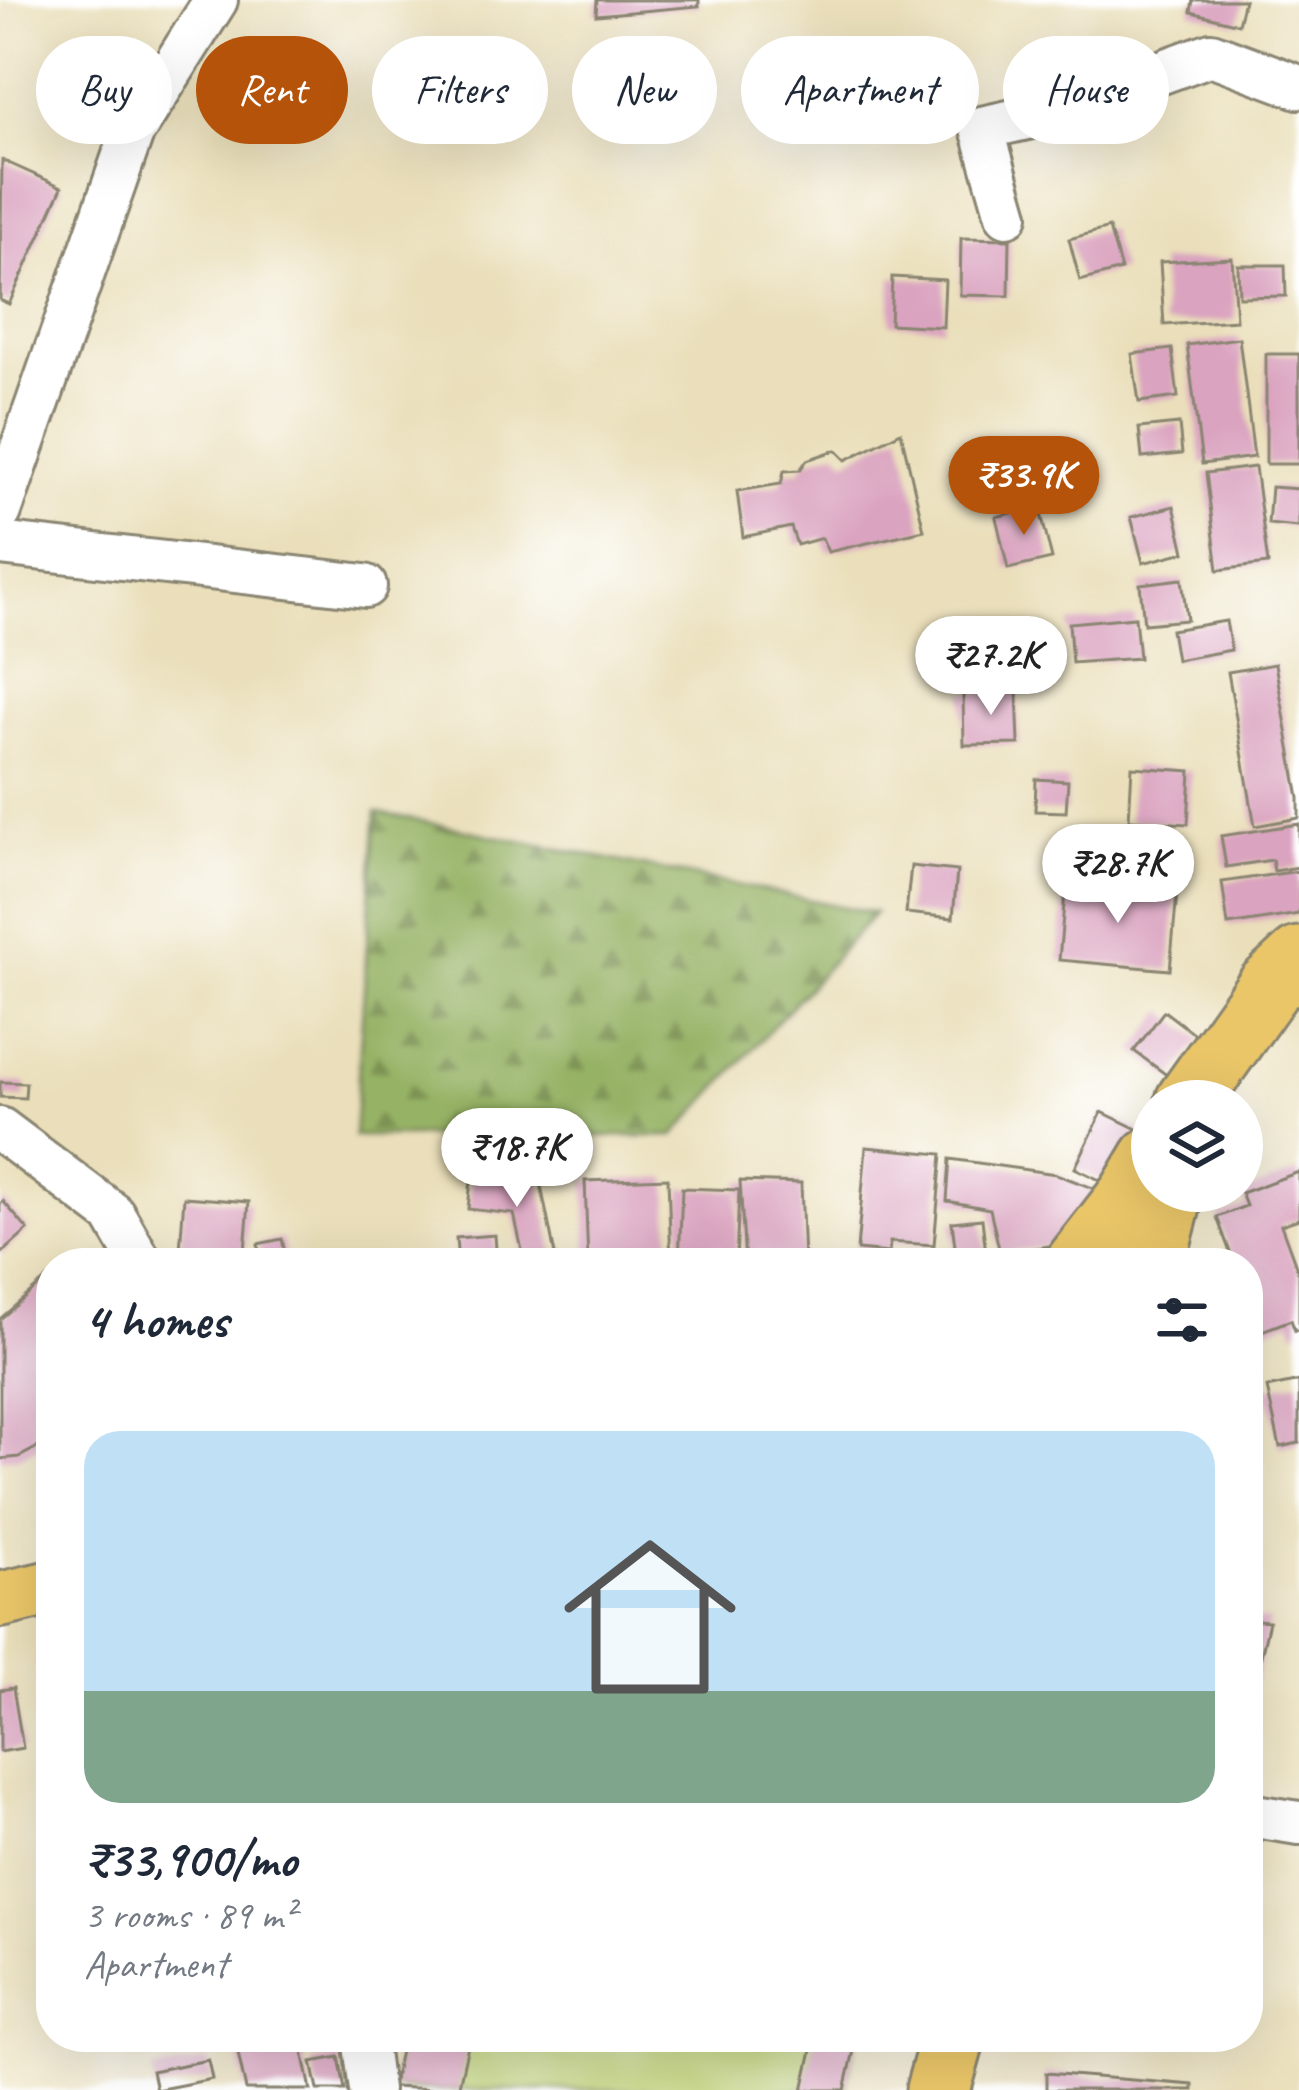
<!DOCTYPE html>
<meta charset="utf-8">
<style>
:root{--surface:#fff;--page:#f6f6f7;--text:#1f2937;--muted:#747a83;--line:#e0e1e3;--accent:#b45309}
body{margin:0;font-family:Caveat,sans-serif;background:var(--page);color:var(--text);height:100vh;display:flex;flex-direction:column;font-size:45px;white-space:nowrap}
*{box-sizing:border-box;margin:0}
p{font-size:39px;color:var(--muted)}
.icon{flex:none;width:66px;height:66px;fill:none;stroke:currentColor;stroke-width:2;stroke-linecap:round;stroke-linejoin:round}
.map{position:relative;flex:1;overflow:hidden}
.panel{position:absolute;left:36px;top:1248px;width:1227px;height:804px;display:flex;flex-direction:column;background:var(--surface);border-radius:48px;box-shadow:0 12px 48px #0002}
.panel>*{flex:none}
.guide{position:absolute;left:36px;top:36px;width:1227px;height:108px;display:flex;gap:24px}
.controls{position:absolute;left:1131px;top:1080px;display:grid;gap:24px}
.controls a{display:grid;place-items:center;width:132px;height:132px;border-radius:50%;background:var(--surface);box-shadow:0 12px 48px #0002;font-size:60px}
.price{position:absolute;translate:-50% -102px;padding:0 27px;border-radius:42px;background:#fff;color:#222;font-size:39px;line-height:78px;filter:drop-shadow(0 3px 6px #0008)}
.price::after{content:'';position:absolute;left:50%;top:72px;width:36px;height:27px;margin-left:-18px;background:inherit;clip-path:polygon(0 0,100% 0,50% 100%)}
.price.current{background:var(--accent);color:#fff}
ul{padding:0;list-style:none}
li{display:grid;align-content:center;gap:24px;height:636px;padding:0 48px}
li+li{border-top:3px solid var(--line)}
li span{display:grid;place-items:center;height:372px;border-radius:36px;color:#555}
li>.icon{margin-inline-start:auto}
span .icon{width:216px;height:216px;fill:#fffc;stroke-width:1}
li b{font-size:51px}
h2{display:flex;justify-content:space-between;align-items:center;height:144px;padding:0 48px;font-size:51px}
.tag{padding:0 42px;border-radius:54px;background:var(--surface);box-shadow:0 12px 48px #0002;font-size:42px;line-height:108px}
.tag.current{background:var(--accent);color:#fff}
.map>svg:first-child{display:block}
.grass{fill:#bdd073;stroke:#747e4f;stroke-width:3}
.forest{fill:url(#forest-firs);stroke:#606e48;stroke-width:3}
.building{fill:#daa3bf}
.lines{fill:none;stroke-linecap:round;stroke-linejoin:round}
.minor-casing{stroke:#8a8572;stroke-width:48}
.major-casing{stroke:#8a8572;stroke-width:60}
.highway-casing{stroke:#8a8572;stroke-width:69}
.minor{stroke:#fff;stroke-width:42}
.major{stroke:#eac669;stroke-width:54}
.highway{stroke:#eac669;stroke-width:63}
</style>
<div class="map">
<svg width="1299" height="2090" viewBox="0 0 1299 2090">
<defs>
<pattern id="forest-firs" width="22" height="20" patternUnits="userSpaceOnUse" patternTransform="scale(3)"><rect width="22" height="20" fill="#96b265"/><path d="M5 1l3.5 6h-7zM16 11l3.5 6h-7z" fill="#7b9153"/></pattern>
</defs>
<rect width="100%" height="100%" fill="#fff"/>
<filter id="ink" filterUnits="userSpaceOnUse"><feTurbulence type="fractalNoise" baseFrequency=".00833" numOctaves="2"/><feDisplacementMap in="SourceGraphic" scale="24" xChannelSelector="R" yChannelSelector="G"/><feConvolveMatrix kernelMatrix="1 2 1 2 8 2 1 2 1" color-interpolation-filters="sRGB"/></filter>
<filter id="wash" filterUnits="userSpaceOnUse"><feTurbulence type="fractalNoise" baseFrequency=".004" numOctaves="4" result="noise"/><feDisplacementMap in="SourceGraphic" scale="48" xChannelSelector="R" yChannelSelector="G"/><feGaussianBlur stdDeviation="2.7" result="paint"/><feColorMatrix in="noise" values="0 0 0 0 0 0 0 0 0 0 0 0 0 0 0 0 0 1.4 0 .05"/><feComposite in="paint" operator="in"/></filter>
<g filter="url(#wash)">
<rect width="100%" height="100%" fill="#eadfba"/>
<polygon class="grass" points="386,2037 857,2037 845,2090 404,2090 392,2087 400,2051 384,2047"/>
<polygon class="forest" points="376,812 875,913 674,1136 354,1136"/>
<g id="blocks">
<g class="building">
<polygon points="597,0 699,0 699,6 596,15"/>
<polygon points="1193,0 1244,0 1238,24 1191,12"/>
<polygon points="958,56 963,110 929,113 924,59"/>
<polygon points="2,160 62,187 9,304 0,300"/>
<polygon points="1109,228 1121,270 1080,281 1069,239"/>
<polygon points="961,238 1010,239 1009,296 960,295"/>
<polygon points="1232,258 1236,320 1164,325 1160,262"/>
<polygon points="1238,265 1285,265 1286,296 1239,297"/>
<polygon points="892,277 945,280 943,327 890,324"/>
<polygon points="1239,338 1254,457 1202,464 1187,345"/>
<polygon points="1172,349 1178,397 1139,402 1132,354"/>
<rect x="1266" y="354" width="33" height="110"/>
<polygon points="1179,424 1182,454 1142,458 1139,428"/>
<polygon points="901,432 924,530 828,552 822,538 797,545 791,527 743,537 737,491 781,484 784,471 800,470 807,460 836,450 846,460"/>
<polygon points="1255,467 1268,564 1218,570 1206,473"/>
<polygon points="1271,487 1299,489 1299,527 1268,524"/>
<polygon points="1039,506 1052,559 1008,569 996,517"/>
<polygon points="1174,506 1185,552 1143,563 1131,517"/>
<polygon points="1182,579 1187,620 1144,624 1140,584"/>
<polygon points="1135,617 1139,658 1072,663 1069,623"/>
<polygon points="1226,621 1231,650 1176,660 1171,630"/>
<polygon points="1275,664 1299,798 1299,818 1255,826 1228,672"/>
<polygon points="1017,691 1019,744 964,745 963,693"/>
<polygon points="1132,767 1191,771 1188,824 1129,820"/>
<polygon points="1036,779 1068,781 1066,812 1035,811"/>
<polygon points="1299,824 1299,867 1274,871 1272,860 1226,867 1221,836"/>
<polygon points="911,866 957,871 953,918 906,913"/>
<polygon points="1299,871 1299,914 1228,925 1222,882"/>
<polygon points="1066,882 1177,893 1170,970 1059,960"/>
<polygon points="1164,1011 1201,1039 1172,1079 1134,1051"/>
<polygon points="0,1082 26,1083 25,1098 0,1097"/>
<polygon points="1102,1112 1143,1132 1116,1188 1075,1168"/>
<polygon points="866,1147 942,1154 934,1245 890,1242 889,1253 857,1250"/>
<polygon points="950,1159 1056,1174 1098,1190 1063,1244 1000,1253 990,1209 947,1201"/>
<polygon points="1299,1172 1299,1219 1281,1225 1299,1274 1299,1329 1295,1331 1291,1320 1259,1332 1248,1301 1248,1263 1234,1263 1217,1217 1246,1206 1241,1193"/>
<polygon points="539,1176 555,1255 524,1259 514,1214 468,1209 471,1180"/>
<polygon points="668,1178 671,1263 588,1263 585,1181"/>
<polygon points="740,1181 801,1183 804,1263 745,1263"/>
<polygon points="682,1188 739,1190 736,1263 679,1263"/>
<polygon points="184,1197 249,1202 244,1263 179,1263"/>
<polygon points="3,1201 28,1230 0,1255 0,1204"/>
<polygon points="982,1219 987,1262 957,1263 952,1222"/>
<polygon points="495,1235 497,1263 458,1263 456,1238"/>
<polygon points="282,1239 286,1258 262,1263 258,1244"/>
<polygon points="51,1275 51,1440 19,1457 0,1459 0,1319"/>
<polygon points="1299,1381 1299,1443 1280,1447 1267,1388"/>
<polygon points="1248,1400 1261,1401 1257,1447 1248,1446"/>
<polygon points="1248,1619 1269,1621 1255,1683 1248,1682"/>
<polygon points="13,1688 23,1748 0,1752 0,1690"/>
<polygon points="267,2037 300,2037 311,2090 246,2090 236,2044"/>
<polygon points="386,2037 470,2037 458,2090 392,2087 400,2051 384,2047"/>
<polygon points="815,2037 857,2037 845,2090 803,2090"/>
<polygon points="339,2057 345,2090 318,2090 312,2062"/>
<polygon points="208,2060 212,2079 156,2090 152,2071"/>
<polygon points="1046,2073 1193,2085 1193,2090 1046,2090"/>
</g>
</g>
</g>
<g filter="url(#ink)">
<use href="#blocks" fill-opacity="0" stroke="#8a8572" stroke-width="3"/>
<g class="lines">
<g class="minor-casing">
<g id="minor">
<polyline points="1007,215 982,128 1049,113 1211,54 1299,87"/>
<polyline points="0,511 132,133 216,0"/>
<polyline points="0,544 365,586"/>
<polyline points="0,1129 113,1214 141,1263"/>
<polyline points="1248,1815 1299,1823"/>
<polyline points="364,2037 371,2090"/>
</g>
</g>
<g class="major-casing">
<polyline id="major" points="0,1600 51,1588"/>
</g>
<g class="highway-casing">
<g id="highway">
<polyline points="1188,1101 1269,987 1299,959"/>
<polyline points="1078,1263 1130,1196 1152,1159"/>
<polyline points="1153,1263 1172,1191"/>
<polyline points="938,2090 953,2037"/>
</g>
</g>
<use href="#minor" class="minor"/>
<use href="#major" class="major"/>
<use href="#highway" class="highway"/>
</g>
</g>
</svg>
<div class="controls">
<a><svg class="icon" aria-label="layers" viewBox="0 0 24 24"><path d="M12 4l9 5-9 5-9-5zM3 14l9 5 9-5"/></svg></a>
</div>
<b class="price current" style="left:1024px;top:538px">₹33.9K</b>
<b class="price" style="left:991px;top:718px">₹27.2K</b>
<b class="price" style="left:1118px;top:926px">₹28.7K</b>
<b class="price" style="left:517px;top:1210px">₹18.7K</b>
<div class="guide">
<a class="tag">Buy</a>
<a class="tag current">Rent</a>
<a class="tag">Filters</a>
<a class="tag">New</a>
<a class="tag">Apartment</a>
<a class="tag">House</a>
</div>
<section class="panel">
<h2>4 homes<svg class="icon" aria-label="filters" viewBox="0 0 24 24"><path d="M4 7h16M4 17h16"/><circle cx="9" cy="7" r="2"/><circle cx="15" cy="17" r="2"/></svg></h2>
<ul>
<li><span style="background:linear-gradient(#bfe0f5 70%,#7fa58c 0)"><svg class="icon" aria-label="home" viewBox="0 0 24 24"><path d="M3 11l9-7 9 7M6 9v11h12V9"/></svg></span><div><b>₹33,900/mo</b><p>3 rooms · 89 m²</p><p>Apartment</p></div></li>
</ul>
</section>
</div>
